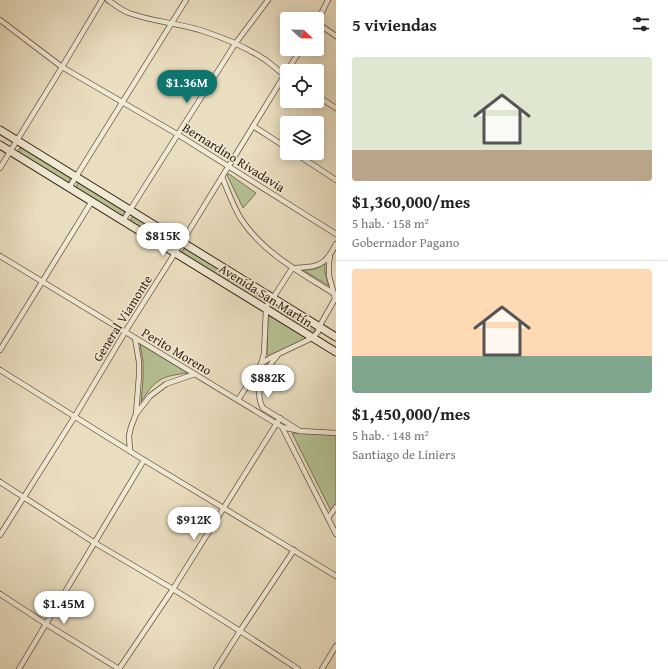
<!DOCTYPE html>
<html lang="es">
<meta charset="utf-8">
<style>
:root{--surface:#fff;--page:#f6f6f6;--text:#222;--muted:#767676;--line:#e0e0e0;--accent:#0f766e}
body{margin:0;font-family:"Gentium Book Plus",serif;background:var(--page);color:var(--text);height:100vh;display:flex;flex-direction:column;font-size:15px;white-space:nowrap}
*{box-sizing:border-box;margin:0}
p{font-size:13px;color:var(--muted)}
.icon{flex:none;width:22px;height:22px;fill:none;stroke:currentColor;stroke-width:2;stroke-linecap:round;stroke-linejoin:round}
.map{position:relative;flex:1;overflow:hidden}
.details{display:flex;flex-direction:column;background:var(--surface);width:332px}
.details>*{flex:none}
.needle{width:26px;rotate:112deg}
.controls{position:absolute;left:280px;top:12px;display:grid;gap:8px}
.controls a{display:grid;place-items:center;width:44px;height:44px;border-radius:4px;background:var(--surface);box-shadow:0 2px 10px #0003;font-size:20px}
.price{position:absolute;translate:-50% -34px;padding:0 9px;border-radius:14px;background:#fff;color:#222;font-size:13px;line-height:26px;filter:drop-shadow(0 1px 2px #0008)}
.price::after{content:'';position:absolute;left:50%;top:24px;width:12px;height:9px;margin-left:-6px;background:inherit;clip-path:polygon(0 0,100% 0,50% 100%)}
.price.active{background:var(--accent);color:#fff}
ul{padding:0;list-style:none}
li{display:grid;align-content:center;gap:8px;height:212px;padding:0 16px}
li+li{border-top:1px solid var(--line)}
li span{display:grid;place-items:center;height:124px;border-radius:4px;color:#555}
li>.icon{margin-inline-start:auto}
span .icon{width:72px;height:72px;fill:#fffc;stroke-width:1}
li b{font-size:17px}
h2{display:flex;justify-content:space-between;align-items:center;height:48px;padding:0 16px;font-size:17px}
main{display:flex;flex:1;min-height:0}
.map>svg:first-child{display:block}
.green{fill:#b5c193;stroke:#767254}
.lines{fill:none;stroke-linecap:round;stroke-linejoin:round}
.minor-casing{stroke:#64523f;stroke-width:6}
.secondary-casing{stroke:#382414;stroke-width:9}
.minor{stroke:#f1ead6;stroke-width:4.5}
.secondary{stroke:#f1ead6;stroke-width:7}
.labels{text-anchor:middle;stroke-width:3;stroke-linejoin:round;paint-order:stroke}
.street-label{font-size:13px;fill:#382414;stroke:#f1ead6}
</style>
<main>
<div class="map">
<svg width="336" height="669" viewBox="0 0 336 669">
<rect width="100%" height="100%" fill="#eadec0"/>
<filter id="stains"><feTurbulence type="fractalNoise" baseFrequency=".005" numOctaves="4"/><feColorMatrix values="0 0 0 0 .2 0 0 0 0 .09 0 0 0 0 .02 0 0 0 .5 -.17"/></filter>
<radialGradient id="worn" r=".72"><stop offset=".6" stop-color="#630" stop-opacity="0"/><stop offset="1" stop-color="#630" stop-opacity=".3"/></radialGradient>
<g class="green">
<polygon points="21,148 23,148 70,177 70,181 66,183 19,153 19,149"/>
<polygon points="229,174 256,193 243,208 227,175"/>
<polygon points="78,183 80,183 123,209 125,211 125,213 121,216 77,189 76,187"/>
<polygon points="135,216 177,243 177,247 173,249 131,222 131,219 132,217"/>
<polygon points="185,248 187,248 269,299 266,302 265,305 182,253 182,251"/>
<path d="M324 264H325V272L329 286 303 270C311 270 318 269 324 264Z"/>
<polygon points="275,303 315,327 315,331 311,334 272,310 272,306"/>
<polygon points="270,316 306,338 305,340 269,356 267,353 268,318"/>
<path d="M140 344 188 373C162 376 155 379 141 402L143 380V361Z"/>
<polygon points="292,433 336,435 336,504 331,511"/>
</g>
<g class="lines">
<g class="minor-casing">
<g id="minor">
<path d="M108 0C115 5 121 10 129 13 153 22 179 23 203 31 224 38 246 47 264 59 272 64 278 71 286 76"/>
<polyline points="0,20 62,67 177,134 336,234"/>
<polyline points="317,22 328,0"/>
<polyline points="317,23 336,36"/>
<polyline points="287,71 301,49"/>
<polyline points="317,96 336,108"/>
<polyline points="253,126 287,148"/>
<polyline points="295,153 336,180"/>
<polyline points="0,168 62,67 102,0"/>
<path d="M222 177C228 191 233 206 241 219 264 254 302 273 336 295"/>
<polyline points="69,188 186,0"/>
<polyline points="123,221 235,44 268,0"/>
<polyline points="0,256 282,427 336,534"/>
<polyline points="0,350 92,201"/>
<path d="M277 356C265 370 253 391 263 408L300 431"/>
<polyline points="261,364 270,358 312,338 318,332 319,327 335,299 334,294 329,276 329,262 330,257"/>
<polyline points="0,370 144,460 336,576"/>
<path d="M238 400 261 364 264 354 266 309 268 303 273 298 291 270C296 267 301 268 307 267 323 266 329 258 336 244"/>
<polyline points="136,414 150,396 166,384 195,374"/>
<polyline points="282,427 300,431 336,433"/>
<polyline points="130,451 129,436 131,427 136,414 139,376 139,362 135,338"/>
<polyline points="0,482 95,543 173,589 240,631 298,669"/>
<polyline points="328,518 336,507"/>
<polyline points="0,535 75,416 125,332 182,242 287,71"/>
<polyline points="0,594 46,624 119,669"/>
<polyline points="19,669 144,460"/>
<polyline points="119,669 173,589 280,418"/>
<polyline points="216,669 240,631 294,550"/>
<polyline points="322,669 336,646"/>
</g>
</g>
<g class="secondary-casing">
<g id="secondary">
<polyline points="0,130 336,337"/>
<polyline points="0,145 336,352"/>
</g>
</g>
<use href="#minor" class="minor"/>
<use href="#secondary" class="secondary"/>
</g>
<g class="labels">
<g class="street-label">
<text transform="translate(234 157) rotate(32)" y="5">Bernardino Rivadavia</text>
<text transform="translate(266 295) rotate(32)" y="5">Avenida San Martín</text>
<text transform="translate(122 318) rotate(-58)" y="5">General Viamonte</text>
<text transform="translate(177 351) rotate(31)" y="5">Perito Moreno</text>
</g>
</g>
<rect width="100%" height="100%" filter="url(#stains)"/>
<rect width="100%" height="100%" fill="url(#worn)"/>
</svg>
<div class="controls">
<a><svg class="needle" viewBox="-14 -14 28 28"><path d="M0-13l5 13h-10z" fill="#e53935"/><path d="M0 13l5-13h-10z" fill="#767676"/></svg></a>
<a><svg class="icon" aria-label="locate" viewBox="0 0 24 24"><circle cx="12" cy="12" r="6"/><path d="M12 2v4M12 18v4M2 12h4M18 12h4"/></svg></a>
<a><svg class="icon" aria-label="layers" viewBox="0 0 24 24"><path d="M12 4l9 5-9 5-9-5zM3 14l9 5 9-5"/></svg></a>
</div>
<b class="price active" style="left:187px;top:104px">$1.36M</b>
<b class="price" style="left:163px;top:257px">$815K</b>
<b class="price" style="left:268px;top:399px">$882K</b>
<b class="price" style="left:194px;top:541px">$912K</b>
<b class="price" style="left:64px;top:625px">$1.45M</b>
</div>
<section class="details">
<h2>5 viviendas<svg class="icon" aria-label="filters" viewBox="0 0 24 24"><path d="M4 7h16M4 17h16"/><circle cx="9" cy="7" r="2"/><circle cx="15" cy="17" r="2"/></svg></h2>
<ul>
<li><span style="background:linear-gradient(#dfe7d0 75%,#b9a48a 0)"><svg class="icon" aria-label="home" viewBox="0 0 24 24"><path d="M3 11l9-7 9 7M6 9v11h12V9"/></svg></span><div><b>$1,360,000/mes</b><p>5 hab. · 158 m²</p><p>Gobernador Pagano</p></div></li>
<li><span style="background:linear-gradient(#ffd9b3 70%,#7fa58c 0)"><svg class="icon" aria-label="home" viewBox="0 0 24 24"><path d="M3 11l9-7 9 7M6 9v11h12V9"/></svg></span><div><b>$1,450,000/mes</b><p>5 hab. · 148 m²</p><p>Santiago de Liniers</p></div></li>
</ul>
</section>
</main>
